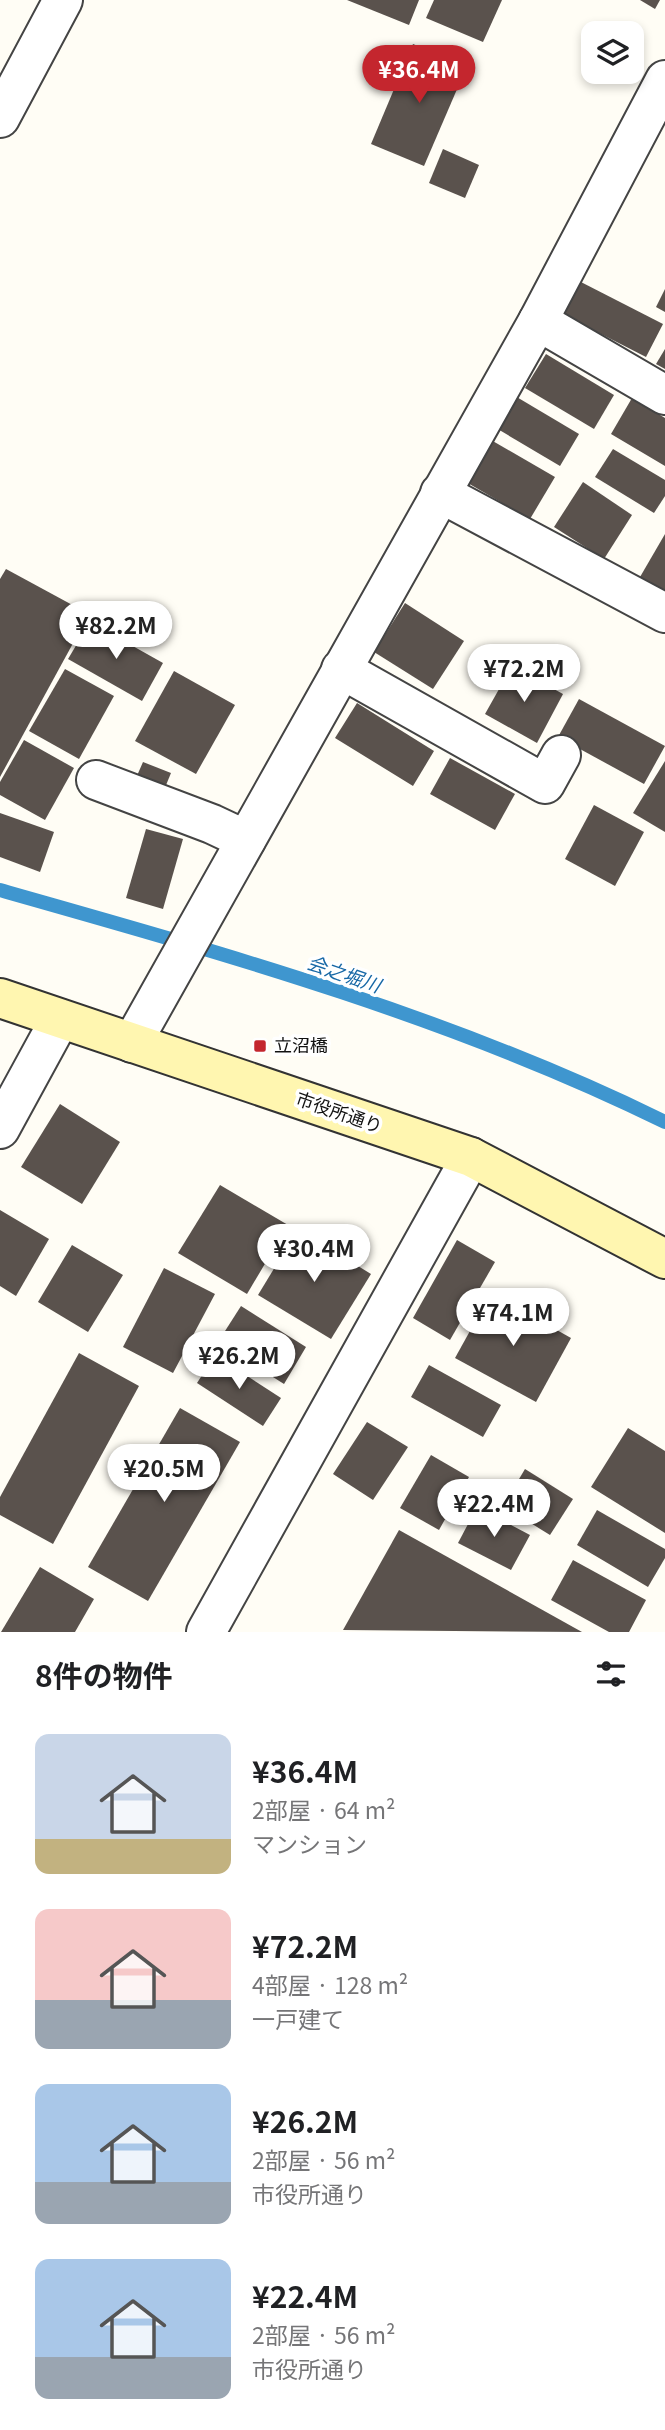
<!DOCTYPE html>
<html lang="ja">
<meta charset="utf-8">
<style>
:root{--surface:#fff;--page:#f6f6f6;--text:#202124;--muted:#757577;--accent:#c4262e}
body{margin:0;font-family:Georgia,"Noto Sans JP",serif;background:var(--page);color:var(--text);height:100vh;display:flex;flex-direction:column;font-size:26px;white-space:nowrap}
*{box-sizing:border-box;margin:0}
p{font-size:23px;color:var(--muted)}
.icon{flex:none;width:38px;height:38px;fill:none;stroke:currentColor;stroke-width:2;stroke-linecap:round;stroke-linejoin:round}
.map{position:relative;height:1632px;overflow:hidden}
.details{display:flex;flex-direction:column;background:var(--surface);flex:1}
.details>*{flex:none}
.buttons{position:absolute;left:581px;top:21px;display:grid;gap:14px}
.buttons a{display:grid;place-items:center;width:63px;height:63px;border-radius:14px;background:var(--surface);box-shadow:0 4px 10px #0003;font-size:35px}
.price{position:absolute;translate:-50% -60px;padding:0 16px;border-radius:24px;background:#fff;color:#222;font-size:23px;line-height:46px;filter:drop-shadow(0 2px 4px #0008)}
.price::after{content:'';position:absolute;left:50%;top:42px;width:21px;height:16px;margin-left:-10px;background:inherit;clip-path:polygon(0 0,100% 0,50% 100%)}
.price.selected{background:var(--accent);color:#fff}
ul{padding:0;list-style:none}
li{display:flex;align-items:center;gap:21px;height:175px;padding:0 35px}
li span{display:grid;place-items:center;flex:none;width:196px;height:140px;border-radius:14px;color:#555}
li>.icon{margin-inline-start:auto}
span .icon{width:84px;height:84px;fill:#fffc;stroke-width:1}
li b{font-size:30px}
h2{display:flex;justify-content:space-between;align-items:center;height:84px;padding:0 35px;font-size:30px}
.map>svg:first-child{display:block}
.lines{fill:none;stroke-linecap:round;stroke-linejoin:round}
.stream{stroke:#3f96cf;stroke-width:14}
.building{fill:#5a524d}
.street-casing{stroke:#444;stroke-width:42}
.secondary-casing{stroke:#333;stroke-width:42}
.street{stroke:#fff;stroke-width:38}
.secondary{stroke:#fff6b0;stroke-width:38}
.poi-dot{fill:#c4262e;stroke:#fff;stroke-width:2.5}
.labels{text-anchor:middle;stroke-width:7;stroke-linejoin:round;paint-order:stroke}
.poi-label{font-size:18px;fill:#111;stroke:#fff;text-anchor:start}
.street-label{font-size:18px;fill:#111;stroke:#fff}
.water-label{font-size:19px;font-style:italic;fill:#1768a6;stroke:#fff}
</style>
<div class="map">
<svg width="665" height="1632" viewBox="0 0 665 1632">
<rect width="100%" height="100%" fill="#fffdf5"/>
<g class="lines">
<path class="stream" d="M0 890C226 954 454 1018 665 1122"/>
</g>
<g class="building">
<polygon points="347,0 419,0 409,25"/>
<polygon points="434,0 502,0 483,42 426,18"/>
<polygon points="640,0 660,0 655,9"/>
<polygon points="413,44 467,66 424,166 371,144"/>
<polygon points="443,149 479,165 465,198 429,183"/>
<polygon points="577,280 663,324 646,357 560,313"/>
<polygon points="665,289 665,312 656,307"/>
<polygon points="665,349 665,369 656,364"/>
<polygon points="546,354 614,395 594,429 525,388"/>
<polygon points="515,396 579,434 560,466 496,428"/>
<polygon points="632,398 665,418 665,466 611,434"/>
<polygon points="491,440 555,477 530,519 466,482"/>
<polygon points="613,449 665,480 665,496 654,513 595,477"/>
<polygon points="583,482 632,515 604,559 554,527"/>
<polygon points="665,534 665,592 640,577"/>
<polygon points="6,569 89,614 0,777 0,579"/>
<polygon points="405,603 464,641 433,689 374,652"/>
<polygon points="90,622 163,663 142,701 68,659"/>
<polygon points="512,666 563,694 537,743 485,714"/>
<polygon points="65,669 114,696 79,759 29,731"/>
<polygon points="174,671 235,705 196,774 135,741"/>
<polygon points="579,699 665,746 644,784 558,737"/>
<polygon points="357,703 434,751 413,786 335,738"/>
<polygon points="24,740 74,768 45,820 0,795 0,782"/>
<polygon points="450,758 515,794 495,830 430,794"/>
<polygon points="665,761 665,832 633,813"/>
<polygon points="143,762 171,773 164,790 136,778"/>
<polygon points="594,805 644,832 615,886 565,859"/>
<polygon points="0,813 54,832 40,872 0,857"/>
<polygon points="146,829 183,839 163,909 126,898"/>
<polygon points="60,1104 120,1142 82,1204 21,1167"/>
<polygon points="220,1185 288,1225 247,1294 178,1253"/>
<polygon points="0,1210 49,1239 16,1296 0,1286"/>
<polygon points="298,1229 371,1274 331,1339 258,1295"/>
<polygon points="457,1240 495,1262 450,1340 413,1318"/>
<polygon points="72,1245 123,1275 88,1332 38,1302"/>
<polygon points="164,1268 215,1294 173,1373 123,1347"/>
<polygon points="491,1293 571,1338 536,1402 455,1358"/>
<polygon points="241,1306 306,1347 284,1384 218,1342"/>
<polygon points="79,1353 139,1386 53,1544 0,1515 0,1497"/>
<polygon points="215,1355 281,1398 263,1426 197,1383"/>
<polygon points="429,1365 501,1405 483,1437 411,1397"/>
<polygon points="180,1408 240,1442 148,1601 88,1567"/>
<polygon points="367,1422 408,1447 373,1500 333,1474"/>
<polygon points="628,1428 665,1451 665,1533 591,1487"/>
<polygon points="431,1455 469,1477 439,1530 400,1508"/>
<polygon points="525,1469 573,1499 550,1535 503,1506"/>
<polygon points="477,1507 530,1535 511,1570 458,1543"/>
<polygon points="597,1510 665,1549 665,1558 648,1587 577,1545"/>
<polygon points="399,1530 582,1632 343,1630"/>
<polygon points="573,1560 646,1600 629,1632 609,1632 551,1600"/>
<polygon points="40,1567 94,1599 75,1632 1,1632"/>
</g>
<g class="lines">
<g class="street-casing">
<g id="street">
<polyline points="0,118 63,0"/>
<polyline points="538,321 665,395"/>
<polyline points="440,493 665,613"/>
<polyline points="341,669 545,784 561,755"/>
<polyline points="96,780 212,824 246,840"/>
<polyline points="132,1043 538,321 665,80"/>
<polyline points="0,1129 60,1019"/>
<polyline points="206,1632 471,1157"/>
</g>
</g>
<g class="secondary-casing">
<polyline id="secondary" points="0,998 471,1157 665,1259"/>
</g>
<use href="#street" class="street"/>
<use href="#secondary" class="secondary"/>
</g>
<rect class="poi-dot" x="253" y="1039" width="14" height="14" rx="3.5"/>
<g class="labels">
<g class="poi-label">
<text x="274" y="1052">立沼橋</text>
</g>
<g class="street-label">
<text transform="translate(339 1113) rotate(19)" y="6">市役所通り</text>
</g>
<g class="water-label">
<text transform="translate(344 974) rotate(19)" y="7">会之堀川</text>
</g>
</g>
</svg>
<div class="buttons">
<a><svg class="icon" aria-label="layers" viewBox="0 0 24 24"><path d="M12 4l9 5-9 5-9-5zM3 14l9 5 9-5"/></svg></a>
</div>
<b class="price selected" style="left:419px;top:105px">¥36.4M</b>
<b class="price" style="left:116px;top:661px">¥82.2M</b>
<b class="price" style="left:524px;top:704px">¥72.2M</b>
<b class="price" style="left:314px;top:1284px">¥30.4M</b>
<b class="price" style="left:513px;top:1348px">¥74.1M</b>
<b class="price" style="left:239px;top:1391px">¥26.2M</b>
<b class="price" style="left:164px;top:1504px">¥20.5M</b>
<b class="price" style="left:494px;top:1539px">¥22.4M</b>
</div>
<section class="details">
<h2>8件の物件<svg class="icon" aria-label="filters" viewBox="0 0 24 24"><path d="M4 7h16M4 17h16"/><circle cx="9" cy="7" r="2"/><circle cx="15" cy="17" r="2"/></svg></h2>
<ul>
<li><span style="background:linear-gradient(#c9d6e8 75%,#c2b280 0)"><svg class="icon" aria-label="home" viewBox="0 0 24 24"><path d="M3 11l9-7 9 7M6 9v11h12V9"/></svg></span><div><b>¥36.4M</b><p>2部屋 · 64 m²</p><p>マンション</p></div></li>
<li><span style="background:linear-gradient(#f6c9c9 65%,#9aa5b1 0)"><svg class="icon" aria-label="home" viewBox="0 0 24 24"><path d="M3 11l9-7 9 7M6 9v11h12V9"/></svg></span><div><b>¥72.2M</b><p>4部屋 · 128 m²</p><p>一戸建て</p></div></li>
<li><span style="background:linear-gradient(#a9c7e8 70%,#9aa5b1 0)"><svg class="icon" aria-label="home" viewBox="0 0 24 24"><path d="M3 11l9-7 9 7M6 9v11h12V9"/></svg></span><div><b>¥26.2M</b><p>2部屋 · 56 m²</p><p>市役所通り</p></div></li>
<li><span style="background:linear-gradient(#a9c7e8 70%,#9aa5b1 0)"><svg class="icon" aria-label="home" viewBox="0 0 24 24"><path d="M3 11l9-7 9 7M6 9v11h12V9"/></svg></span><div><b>¥22.4M</b><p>2部屋 · 56 m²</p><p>市役所通り</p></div></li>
</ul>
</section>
